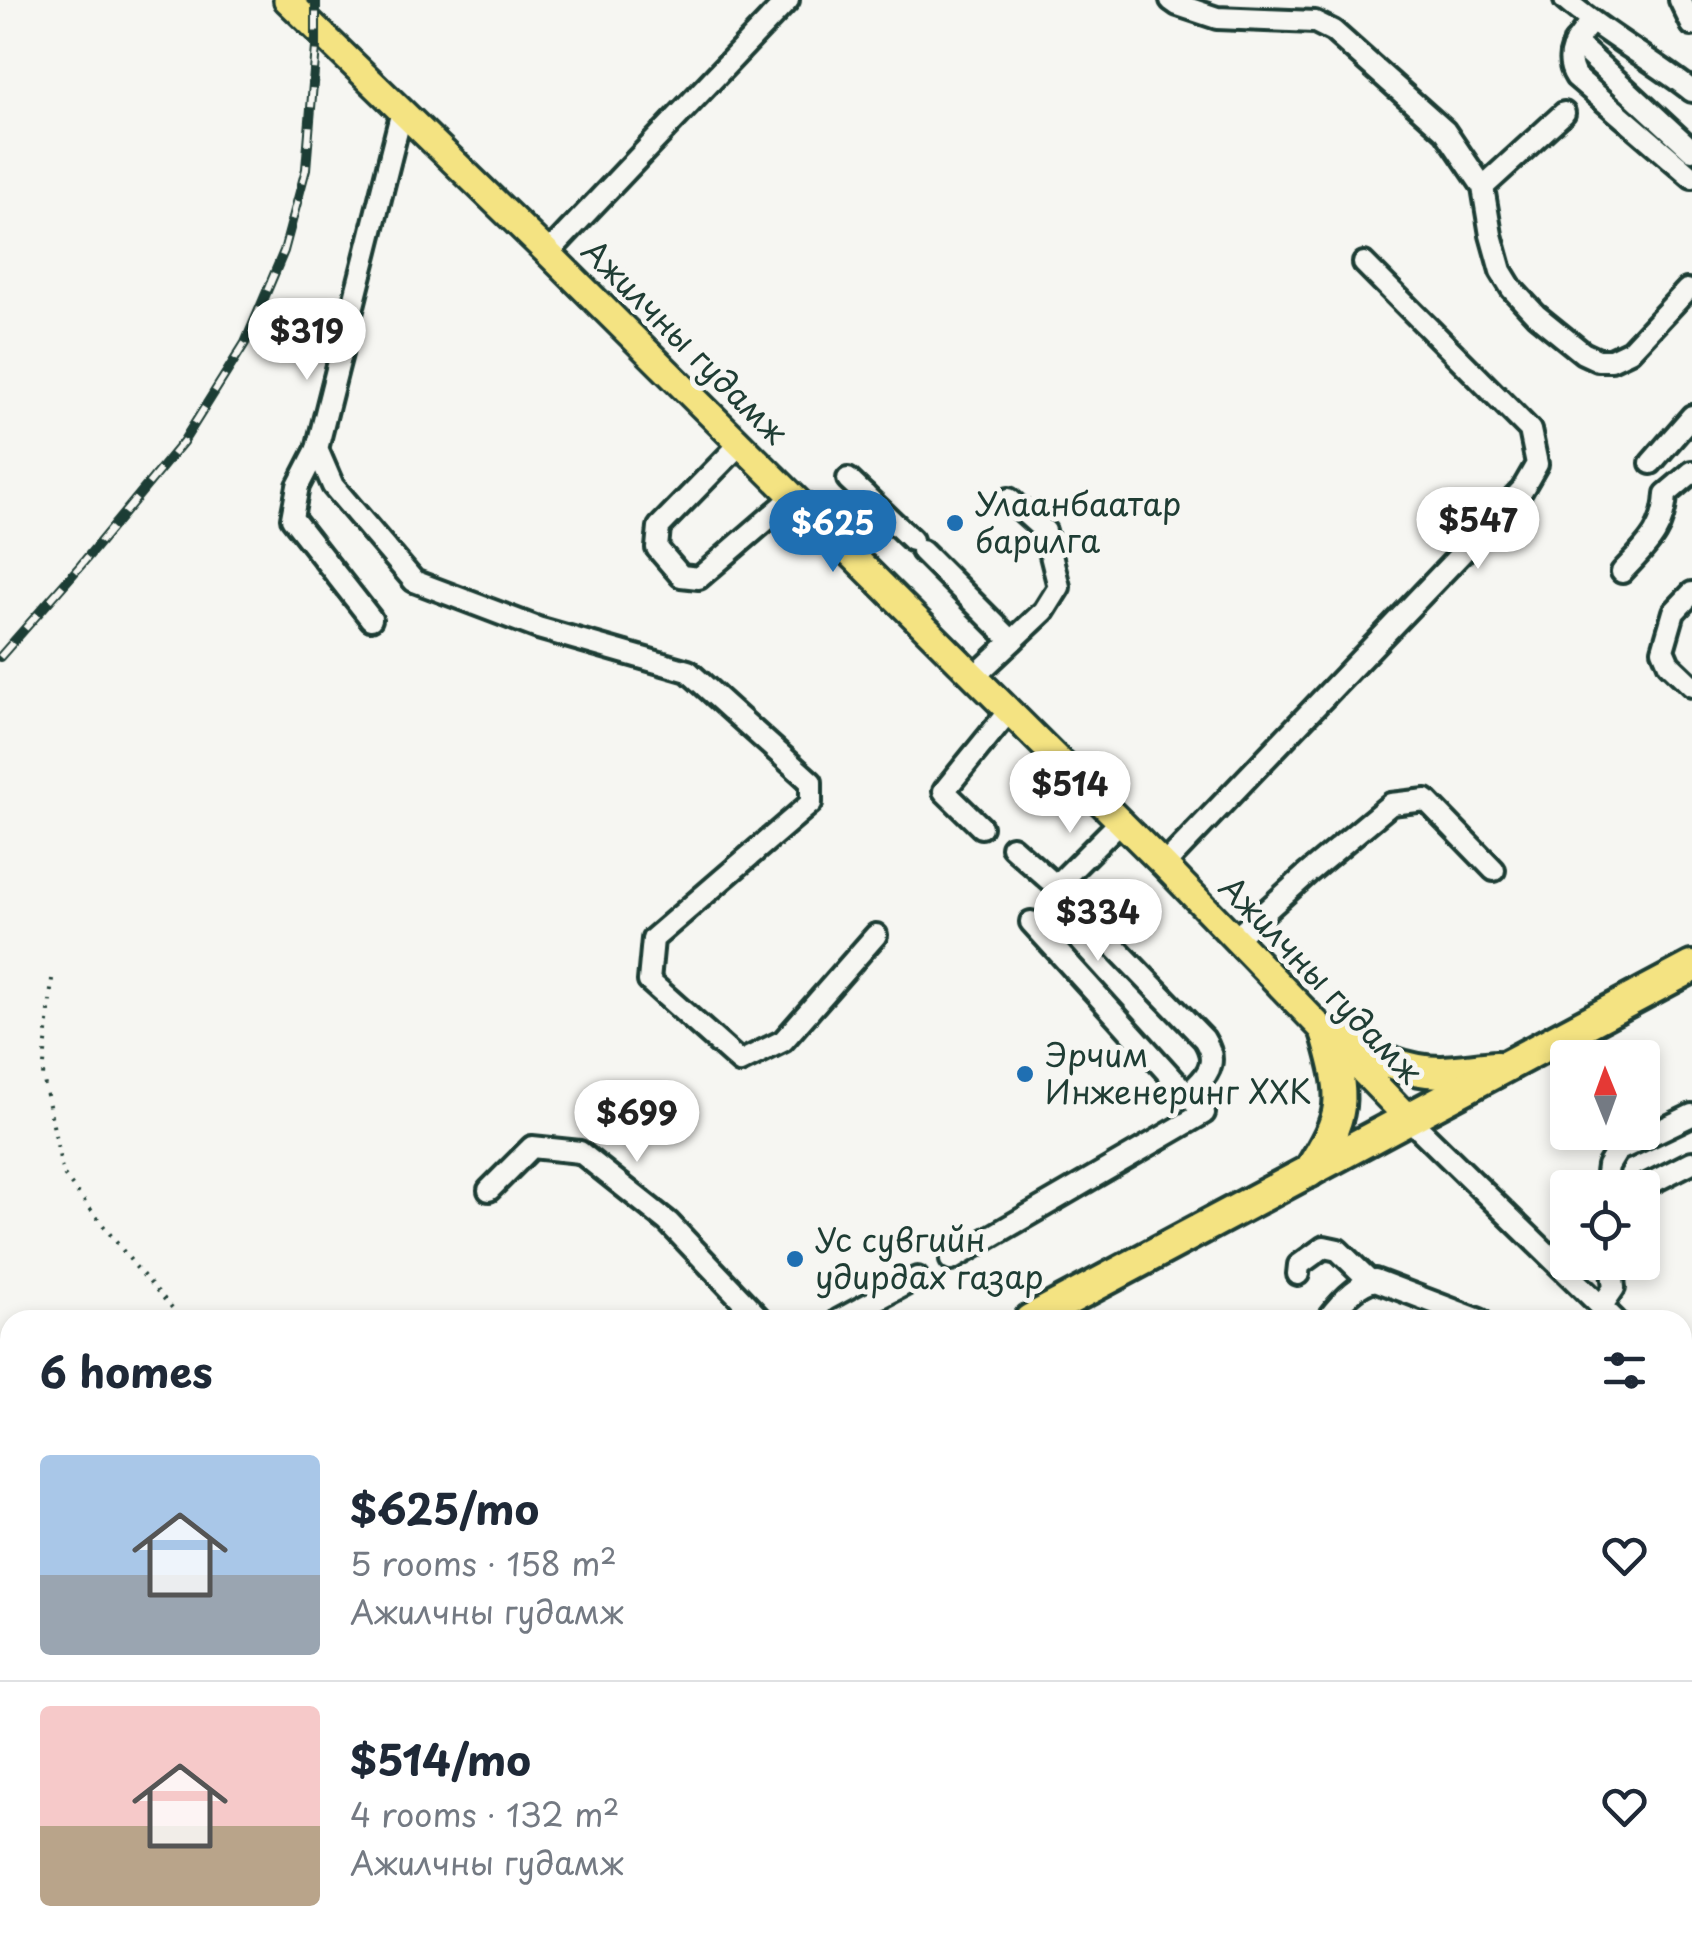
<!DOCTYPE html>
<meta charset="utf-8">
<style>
:root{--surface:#fff;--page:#f2f2f3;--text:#1f2937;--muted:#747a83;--line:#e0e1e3;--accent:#1f6fb2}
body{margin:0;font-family:"Playpen Sans",sans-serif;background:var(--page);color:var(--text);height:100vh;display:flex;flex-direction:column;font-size:38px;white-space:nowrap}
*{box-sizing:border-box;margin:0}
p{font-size:32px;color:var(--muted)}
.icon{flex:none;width:55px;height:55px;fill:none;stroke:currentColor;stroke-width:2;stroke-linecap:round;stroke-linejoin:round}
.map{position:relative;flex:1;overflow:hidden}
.sheet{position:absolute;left:0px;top:1310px;width:1692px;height:642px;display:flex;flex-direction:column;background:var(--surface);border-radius:30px 30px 0 0;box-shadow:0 5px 15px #0003}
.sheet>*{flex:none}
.needle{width:65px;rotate:359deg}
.buttons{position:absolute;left:1550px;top:1040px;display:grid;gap:20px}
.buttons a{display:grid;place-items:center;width:110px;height:110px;border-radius:10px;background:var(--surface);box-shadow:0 5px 15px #0003;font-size:50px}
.price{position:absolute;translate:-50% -85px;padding:0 22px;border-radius:35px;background:#fff;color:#222;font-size:32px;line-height:65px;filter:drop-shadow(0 2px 5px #0008)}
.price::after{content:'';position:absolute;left:50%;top:60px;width:30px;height:22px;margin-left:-15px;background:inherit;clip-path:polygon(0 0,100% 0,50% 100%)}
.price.current{background:var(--accent);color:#fff}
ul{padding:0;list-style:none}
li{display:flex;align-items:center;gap:30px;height:250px;padding:0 40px}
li+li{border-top:2px solid var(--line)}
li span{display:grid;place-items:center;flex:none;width:280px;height:200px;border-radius:10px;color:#555}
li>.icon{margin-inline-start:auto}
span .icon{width:120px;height:120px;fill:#fffc;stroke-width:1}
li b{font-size:42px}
h2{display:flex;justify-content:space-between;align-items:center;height:120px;padding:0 40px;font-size:42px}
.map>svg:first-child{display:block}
.green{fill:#bbd78e;stroke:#6d8a61;stroke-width:2.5}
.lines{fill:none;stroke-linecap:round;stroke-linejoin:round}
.minor-casing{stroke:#1f3d34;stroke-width:28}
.major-casing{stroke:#1f3d34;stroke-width:32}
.highway-casing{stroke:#1f3d34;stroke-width:38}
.path{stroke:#1f3d34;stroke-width:4;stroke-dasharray:2.5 8;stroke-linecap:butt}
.minor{stroke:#f6f6f2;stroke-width:20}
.major{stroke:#f4e382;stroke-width:25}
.highway{stroke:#f4e382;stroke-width:30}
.rail-casing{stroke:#1f3d34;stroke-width:10}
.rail{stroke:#f6f6f2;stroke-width:6;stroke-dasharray:19;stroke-linecap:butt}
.poi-dot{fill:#1f6fb2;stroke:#f6f6f2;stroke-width:4}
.labels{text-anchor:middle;stroke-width:10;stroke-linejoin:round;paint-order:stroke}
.street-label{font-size:32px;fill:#1f3d34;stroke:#f6f6f2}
.poi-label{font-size:32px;fill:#1f3d34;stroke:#f6f6f2;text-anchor:start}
</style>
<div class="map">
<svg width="1692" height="1952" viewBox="0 0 1692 1952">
<rect width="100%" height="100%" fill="#f6f6f2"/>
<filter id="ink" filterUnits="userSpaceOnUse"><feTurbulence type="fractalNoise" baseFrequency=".01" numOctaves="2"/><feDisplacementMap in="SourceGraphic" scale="20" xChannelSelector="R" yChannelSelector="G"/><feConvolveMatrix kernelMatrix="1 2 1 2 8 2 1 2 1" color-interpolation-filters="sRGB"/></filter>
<g filter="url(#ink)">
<polygon class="green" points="10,1906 10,1942 592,1942 597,1952 0,1952 0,1912"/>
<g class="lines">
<g class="minor-casing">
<g id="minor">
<polyline points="1171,0 1178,5 1217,18 1315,22 1333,31 1445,131 1483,187 1491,235 1501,271 1512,289 1536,315 1583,353 1598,360 1611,360 1630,351 1687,290"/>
<path d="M1565 0C1605 34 1651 59 1692 91"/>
<polyline points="1680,0 1692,25"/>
<path d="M1591 22C1577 39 1562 55 1576 77L1692 177"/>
<polyline points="1575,42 1692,150"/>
<polyline points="1483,187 1564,113"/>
<polyline points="548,253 788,0"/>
<polyline points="740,444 659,527 657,548 681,576 699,578 793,497"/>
<polyline points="317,449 333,486 414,581 538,628 688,671 811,782 811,803 653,939 649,981 740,1062 783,1041 876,935"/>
<polyline points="1651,463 1692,416"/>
<polyline points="848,479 912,540"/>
<polyline points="829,532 865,495"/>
<polyline points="922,551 1012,641"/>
<path d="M1622 572C1646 546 1664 532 1666 494L1692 472"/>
<polyline points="1692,593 1674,612 1663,650 1669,664 1692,686"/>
<polyline points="371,619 292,518 298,486 317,449 402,111"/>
<polyline points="974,677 1044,611 1059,587 1045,531 1009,499"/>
<polyline points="981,827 944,791 1009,711"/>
<path d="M1012 847 1056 886 1204 1039C1216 1058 1212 1071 1196 1086"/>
<polyline points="1164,865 1522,490 1537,464 1530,430 1364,263"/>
<polyline points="1056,886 1120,822"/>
<polyline points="1235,939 1308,873 1391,804 1426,800 1494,870"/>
<polyline points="1409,1119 1615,1320"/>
<polyline points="1605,1188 1608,1166 1617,1151 1692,1115"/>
<polyline points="1641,1188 1692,1162"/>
<polyline points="489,1190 532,1147 580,1152 668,1222 761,1320"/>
<polyline points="951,1260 1204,1113 1031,922"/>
<polyline points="1298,1274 1299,1265 1324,1247 1338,1250 1369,1280"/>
<polyline points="1601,1307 1614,1288 1611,1262"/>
<polyline points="839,1320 917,1278"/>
<path d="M1327 1320C1339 1304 1356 1284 1375 1280L1480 1320"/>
<polyline points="1682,1384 1692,1393"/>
<polyline points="1682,1587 1692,1586"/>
<polyline points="1682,1865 1692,1857"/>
<polyline points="837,1942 840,1952"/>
<polyline points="970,1952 1019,1943"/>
</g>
</g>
<g class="major-casing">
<polyline id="major" points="287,0 548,253 1164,865 1409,1119"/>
</g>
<g class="highway-casing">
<g id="highway">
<path d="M1327 1034C1363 1051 1400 1072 1441 1072 1459 1072 1478 1068 1497 1067"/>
<path d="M1309 1172C1346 1113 1346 1101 1327 1034"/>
<polyline points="1030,1320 1692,967"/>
<polyline points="0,1863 10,1857"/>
</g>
</g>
<g class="path">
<polyline points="52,979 43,1076 63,1174 135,1266 183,1320"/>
<polyline points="161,1942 163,1952"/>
</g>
<use href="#minor" class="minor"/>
<use href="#major" class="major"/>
<use href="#highway" class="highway"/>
<g class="rail-casing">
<polyline id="rail" points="0,657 81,565 183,442 245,343 284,251 306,169 316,47 316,0"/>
</g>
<use href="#rail" class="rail"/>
</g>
</g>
<g class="poi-dot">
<circle cx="955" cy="523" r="10"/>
<circle cx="1025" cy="1074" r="10"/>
<circle cx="795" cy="1259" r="10"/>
</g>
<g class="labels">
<g class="street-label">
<text transform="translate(684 342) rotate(45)" y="11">Ажилчны гудамж</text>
<text transform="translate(1320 980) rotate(46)" y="11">Ажилчны гудамж</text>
</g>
<g class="poi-label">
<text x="975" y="516">Улаанбаатар<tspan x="975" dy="37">барилга</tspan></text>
<text x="1045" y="1067">Эрчим<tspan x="1045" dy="37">Инженеринг ХХК</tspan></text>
<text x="815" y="1252">Ус сувгийн<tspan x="815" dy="37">удирдах газар</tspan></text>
</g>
</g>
</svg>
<div class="buttons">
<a><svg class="needle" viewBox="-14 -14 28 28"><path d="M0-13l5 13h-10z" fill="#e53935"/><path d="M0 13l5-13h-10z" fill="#747a83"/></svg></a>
<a><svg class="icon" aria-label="locate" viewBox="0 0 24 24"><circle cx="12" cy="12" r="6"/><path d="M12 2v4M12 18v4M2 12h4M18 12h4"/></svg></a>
</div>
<b class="price" style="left:307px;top:383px">$319</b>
<b class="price" style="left:1478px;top:572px">$547</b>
<b class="price current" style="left:833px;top:575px">$625</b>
<b class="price" style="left:1070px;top:836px">$514</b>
<b class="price" style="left:1098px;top:964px">$334</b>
<b class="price" style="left:637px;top:1165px">$699</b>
<section class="sheet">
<h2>6 homes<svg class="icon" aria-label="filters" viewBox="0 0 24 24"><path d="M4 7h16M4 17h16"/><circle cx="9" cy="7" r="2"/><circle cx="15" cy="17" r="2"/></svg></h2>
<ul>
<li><span style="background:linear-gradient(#a9c7e8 60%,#9aa5b1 0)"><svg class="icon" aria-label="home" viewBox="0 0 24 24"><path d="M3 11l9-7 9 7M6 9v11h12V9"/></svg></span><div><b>$625/mo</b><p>5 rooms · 158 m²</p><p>Ажилчны гудамж</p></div><svg class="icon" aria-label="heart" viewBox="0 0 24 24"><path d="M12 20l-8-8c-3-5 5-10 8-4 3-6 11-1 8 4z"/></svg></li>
<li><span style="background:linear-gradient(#f6c9c9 60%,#b9a48a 0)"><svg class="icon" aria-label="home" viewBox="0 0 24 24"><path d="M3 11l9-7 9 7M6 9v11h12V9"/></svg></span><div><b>$514/mo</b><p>4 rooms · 132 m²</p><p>Ажилчны гудамж</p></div><svg class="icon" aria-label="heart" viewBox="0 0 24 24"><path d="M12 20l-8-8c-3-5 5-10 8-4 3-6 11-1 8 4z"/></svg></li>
</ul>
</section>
</div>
